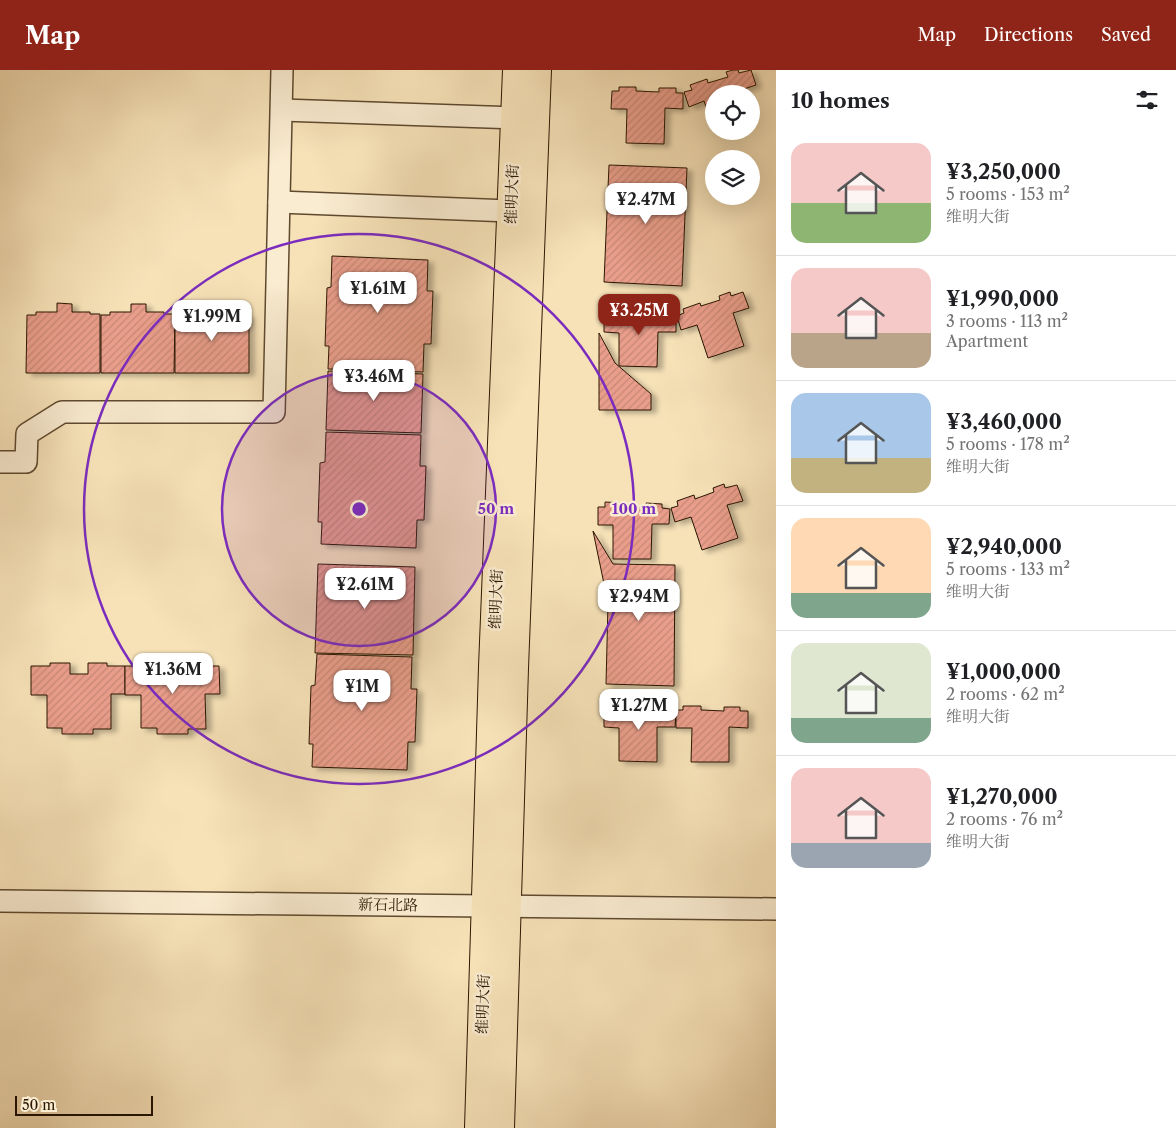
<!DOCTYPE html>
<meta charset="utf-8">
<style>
:root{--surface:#fff;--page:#f2f2f2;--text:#202124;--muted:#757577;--line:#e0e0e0;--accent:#8f2418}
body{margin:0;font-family:"Libre Caslon Text","Noto Serif SC",serif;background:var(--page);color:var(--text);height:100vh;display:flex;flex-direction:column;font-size:19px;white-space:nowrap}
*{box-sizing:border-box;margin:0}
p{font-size:16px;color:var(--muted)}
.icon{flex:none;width:28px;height:28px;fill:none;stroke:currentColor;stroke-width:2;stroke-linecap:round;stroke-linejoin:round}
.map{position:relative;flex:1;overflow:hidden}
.sheet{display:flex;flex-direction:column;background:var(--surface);width:400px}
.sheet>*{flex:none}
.controls{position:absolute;left:705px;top:15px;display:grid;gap:10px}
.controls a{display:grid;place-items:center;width:55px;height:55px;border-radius:50%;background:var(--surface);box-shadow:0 5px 20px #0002;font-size:25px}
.scale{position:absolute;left:15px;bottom:12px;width:138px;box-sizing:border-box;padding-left:5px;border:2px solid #2b1601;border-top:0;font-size:14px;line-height:18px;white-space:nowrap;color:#2b1601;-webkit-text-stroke:4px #faecd1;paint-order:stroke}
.price{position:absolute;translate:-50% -42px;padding:0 11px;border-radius:10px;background:#fff;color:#222;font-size:16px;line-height:32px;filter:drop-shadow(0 1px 2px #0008)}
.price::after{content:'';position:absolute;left:50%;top:30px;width:15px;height:11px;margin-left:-8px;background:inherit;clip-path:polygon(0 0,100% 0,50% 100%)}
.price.current{background:var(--accent);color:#fff}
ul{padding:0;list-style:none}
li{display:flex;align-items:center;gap:15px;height:125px;padding:0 15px}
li+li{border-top:1px solid var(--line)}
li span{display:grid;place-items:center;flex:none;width:140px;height:100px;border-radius:15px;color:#555}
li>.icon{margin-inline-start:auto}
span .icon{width:60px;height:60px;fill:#fffc;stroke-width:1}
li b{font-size:21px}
h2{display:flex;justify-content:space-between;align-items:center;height:60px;padding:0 15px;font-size:21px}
header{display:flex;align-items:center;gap:30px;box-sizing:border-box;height:70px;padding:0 25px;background:var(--accent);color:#fff}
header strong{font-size:24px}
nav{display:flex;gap:28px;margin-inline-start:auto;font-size:18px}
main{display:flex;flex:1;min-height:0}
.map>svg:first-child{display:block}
.building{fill:url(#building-hatch);stroke:#2b1601;filter:url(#shadow)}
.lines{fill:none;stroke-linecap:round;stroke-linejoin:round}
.minor-casing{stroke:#5e492f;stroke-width:24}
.major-casing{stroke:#2b1601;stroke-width:30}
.minor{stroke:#faecd1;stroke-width:21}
.major{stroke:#f7e2b8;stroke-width:28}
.ring{fill:none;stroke:#7b2cbf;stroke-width:2.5}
.labels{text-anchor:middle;stroke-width:5;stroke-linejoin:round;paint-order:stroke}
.street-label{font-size:15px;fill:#2b1601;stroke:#faecd1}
.centre{fill:#7b2cbf;stroke:#faecd1;stroke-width:2.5}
.ring-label{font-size:15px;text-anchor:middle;font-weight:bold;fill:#7b2cbf;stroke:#faecd1;stroke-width:5;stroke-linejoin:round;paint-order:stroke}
</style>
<header>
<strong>Map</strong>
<nav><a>Map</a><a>Directions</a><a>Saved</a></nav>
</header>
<main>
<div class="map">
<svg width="776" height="1058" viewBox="0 0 776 1058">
<defs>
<pattern id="building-hatch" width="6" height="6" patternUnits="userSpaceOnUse" patternTransform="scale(1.25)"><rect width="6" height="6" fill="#e99e8b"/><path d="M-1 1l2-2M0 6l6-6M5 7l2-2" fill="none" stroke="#c88776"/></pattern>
<filter id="shadow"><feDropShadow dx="5.5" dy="3" stdDeviation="2.5" flood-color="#0004"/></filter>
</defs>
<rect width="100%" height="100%" fill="#f7e2b8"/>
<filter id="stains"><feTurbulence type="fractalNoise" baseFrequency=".004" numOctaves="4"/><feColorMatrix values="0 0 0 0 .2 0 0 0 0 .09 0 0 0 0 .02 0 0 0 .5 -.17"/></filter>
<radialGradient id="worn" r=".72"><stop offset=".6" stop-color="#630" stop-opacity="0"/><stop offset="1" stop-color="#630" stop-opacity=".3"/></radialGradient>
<g class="building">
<polygon points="733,0 738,0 739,3 751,0 756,15 741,20 742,24 714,24 714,60 704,31 689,37 684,22 692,20 690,15 707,9 708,13 728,7 726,2"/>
<polygon points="619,17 636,17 636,21 659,22 659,18 676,18 676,23 683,23 683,39 665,38 664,74 626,73 627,39 611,39 612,21 619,21"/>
<polygon points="609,95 687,98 682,216 604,212"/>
<polygon points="332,186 428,190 427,221 433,221 431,274 424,274 423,302 328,299 329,276 325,276 327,218 331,217"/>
<polygon points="730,222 731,226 743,222 749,238 733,243 744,276 708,288 697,255 681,260 677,246 684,243 683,239 700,233 701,236 720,230 719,226"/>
<polygon points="57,233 72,234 72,242 90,242 90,244 100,244 100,303 26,303 27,245 36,245 36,242 57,242"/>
<polygon points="131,234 146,234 146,242 164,242 164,244 175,244 174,303 101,303 101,245 110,245 110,242 131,242"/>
<polygon points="206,234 220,234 220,242 239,242 239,245 249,245 249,303 175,303 175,245 185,245 185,242 206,242"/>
<polygon points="611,240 629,240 629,245 652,245 652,241 668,241 668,246 676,246 676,262 658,262 657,297 619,296 619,263 604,262 604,245 611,245"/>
<polygon points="599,263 615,293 651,324 651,340 599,340"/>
<polygon points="328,301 423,304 421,363 326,360"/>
<polygon points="326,362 421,365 420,396 426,396 424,450 417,450 416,478 321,474 322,452 318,452 320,393 325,392"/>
<polygon points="724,414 725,418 737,415 743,431 727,435 738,468 702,480 691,447 675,452 671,438 678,436 677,431 694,425 695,429 714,422 713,418"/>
<polygon points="605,432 623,433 623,437 646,438 646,433 662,434 662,438 670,439 669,454 652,454 651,489 613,489 613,455 598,455 598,437 605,437"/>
<polygon points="593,461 613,494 675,495 674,616 606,614 608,533"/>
<polygon points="318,494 415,497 413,585 315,583"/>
<polygon points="317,584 412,587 411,619 417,619 415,672 408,672 407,700 312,697 313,674 309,674 311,616 315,615"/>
<polygon points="50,593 70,593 70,604 88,604 88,593 107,593 107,596 125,596 125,624 111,624 111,659 93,659 93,664 62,664 62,658 47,658 47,625 31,625 31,596 50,596"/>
<polygon points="144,593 165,593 165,604 182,604 182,593 202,593 202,596 219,596 220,624 205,624 206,659 188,659 188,664 157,664 157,658 141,658 141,625 125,625 125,596 144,596"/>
<polygon points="611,635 629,635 628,640 652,640 652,636 668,636 668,641 676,641 675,657 657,657 657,692 619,691 619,658 604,657 604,639 611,640"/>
<polygon points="683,636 701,636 701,640 724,641 724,637 740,637 740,641 748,641 748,658 729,657 729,692 691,692 692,658 676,658 676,640 683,640"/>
</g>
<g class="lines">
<g class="minor-casing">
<g id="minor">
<polyline points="282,40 515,48"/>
<polyline points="279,132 511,141"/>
<polyline points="0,392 26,392 27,364 62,342 274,342 282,0"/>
<polyline points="0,831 776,839"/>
</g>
</g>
<g class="major-casing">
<g id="major">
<polyline points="479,1058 493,597 517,0"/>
<polyline points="500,1058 514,598 537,0"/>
</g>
</g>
<use href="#minor" class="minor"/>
<use href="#major" class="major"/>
</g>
<circle cx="359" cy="439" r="137" fill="#7b2cbf" fill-opacity=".12"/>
<g class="ring">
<circle cx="359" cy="439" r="137"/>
<circle cx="359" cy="439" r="275"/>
</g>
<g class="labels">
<g class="street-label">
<text transform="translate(512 124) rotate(-88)" y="5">维明大街</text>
<text transform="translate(496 529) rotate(-88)" y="5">维明大街</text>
<text transform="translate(388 835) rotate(1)" y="5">新石北路</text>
<text transform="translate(483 934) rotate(-88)" y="5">维明大街</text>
</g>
</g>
<circle cx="359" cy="439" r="8" class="centre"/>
<g class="ring-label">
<text x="496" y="444">50 m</text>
<text x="634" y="444">100 m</text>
</g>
<rect width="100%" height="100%" filter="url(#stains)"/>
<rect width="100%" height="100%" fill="url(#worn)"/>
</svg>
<div class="controls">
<a><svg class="icon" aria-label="locate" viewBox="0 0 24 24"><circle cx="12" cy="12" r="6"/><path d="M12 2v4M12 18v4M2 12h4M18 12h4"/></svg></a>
<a><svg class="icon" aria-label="layers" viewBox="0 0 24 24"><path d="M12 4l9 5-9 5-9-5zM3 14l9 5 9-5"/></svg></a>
</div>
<div class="scale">50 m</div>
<b class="price" style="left:646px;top:155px">¥2.47M</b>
<b class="price" style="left:378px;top:244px">¥1.61M</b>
<b class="price current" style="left:639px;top:266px">¥3.25M</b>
<b class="price" style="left:212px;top:272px">¥1.99M</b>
<b class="price" style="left:374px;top:332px">¥3.46M</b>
<b class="price" style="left:365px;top:540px">¥2.61M</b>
<b class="price" style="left:639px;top:552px">¥2.94M</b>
<b class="price" style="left:173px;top:625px">¥1.36M</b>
<b class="price" style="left:362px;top:642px">¥1M</b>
<b class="price" style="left:639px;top:661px">¥1.27M</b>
</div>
<section class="sheet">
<h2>10 homes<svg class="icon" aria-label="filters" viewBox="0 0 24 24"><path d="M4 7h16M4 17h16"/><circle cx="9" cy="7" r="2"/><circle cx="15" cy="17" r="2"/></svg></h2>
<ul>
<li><span style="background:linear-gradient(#f6c9c9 60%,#8fb573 0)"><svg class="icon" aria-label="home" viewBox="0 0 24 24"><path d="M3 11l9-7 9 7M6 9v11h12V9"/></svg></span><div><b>¥3,250,000</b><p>5 rooms · 153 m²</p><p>维明大街</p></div></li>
<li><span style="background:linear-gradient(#f6c9c9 65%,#b9a48a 0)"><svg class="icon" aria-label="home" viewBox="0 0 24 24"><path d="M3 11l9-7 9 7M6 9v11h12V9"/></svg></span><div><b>¥1,990,000</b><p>3 rooms · 113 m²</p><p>Apartment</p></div></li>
<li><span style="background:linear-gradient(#a9c7e8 65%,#c2b280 0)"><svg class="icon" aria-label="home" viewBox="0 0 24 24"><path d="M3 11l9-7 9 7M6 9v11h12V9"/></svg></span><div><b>¥3,460,000</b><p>5 rooms · 178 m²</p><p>维明大街</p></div></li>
<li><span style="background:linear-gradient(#ffd9b3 75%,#7fa58c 0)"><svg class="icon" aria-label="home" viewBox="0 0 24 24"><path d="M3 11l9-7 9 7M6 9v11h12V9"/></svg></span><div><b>¥2,940,000</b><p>5 rooms · 133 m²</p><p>维明大街</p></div></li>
<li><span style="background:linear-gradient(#dfe7d0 75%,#7fa58c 0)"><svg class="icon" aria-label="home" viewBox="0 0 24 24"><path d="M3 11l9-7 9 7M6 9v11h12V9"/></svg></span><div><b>¥1,000,000</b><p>2 rooms · 62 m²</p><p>维明大街</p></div></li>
<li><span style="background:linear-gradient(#f6c9c9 75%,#9aa5b1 0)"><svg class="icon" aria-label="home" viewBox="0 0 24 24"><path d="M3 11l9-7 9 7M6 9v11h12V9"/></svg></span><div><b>¥1,270,000</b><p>2 rooms · 76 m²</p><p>维明大街</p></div></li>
</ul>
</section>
</main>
